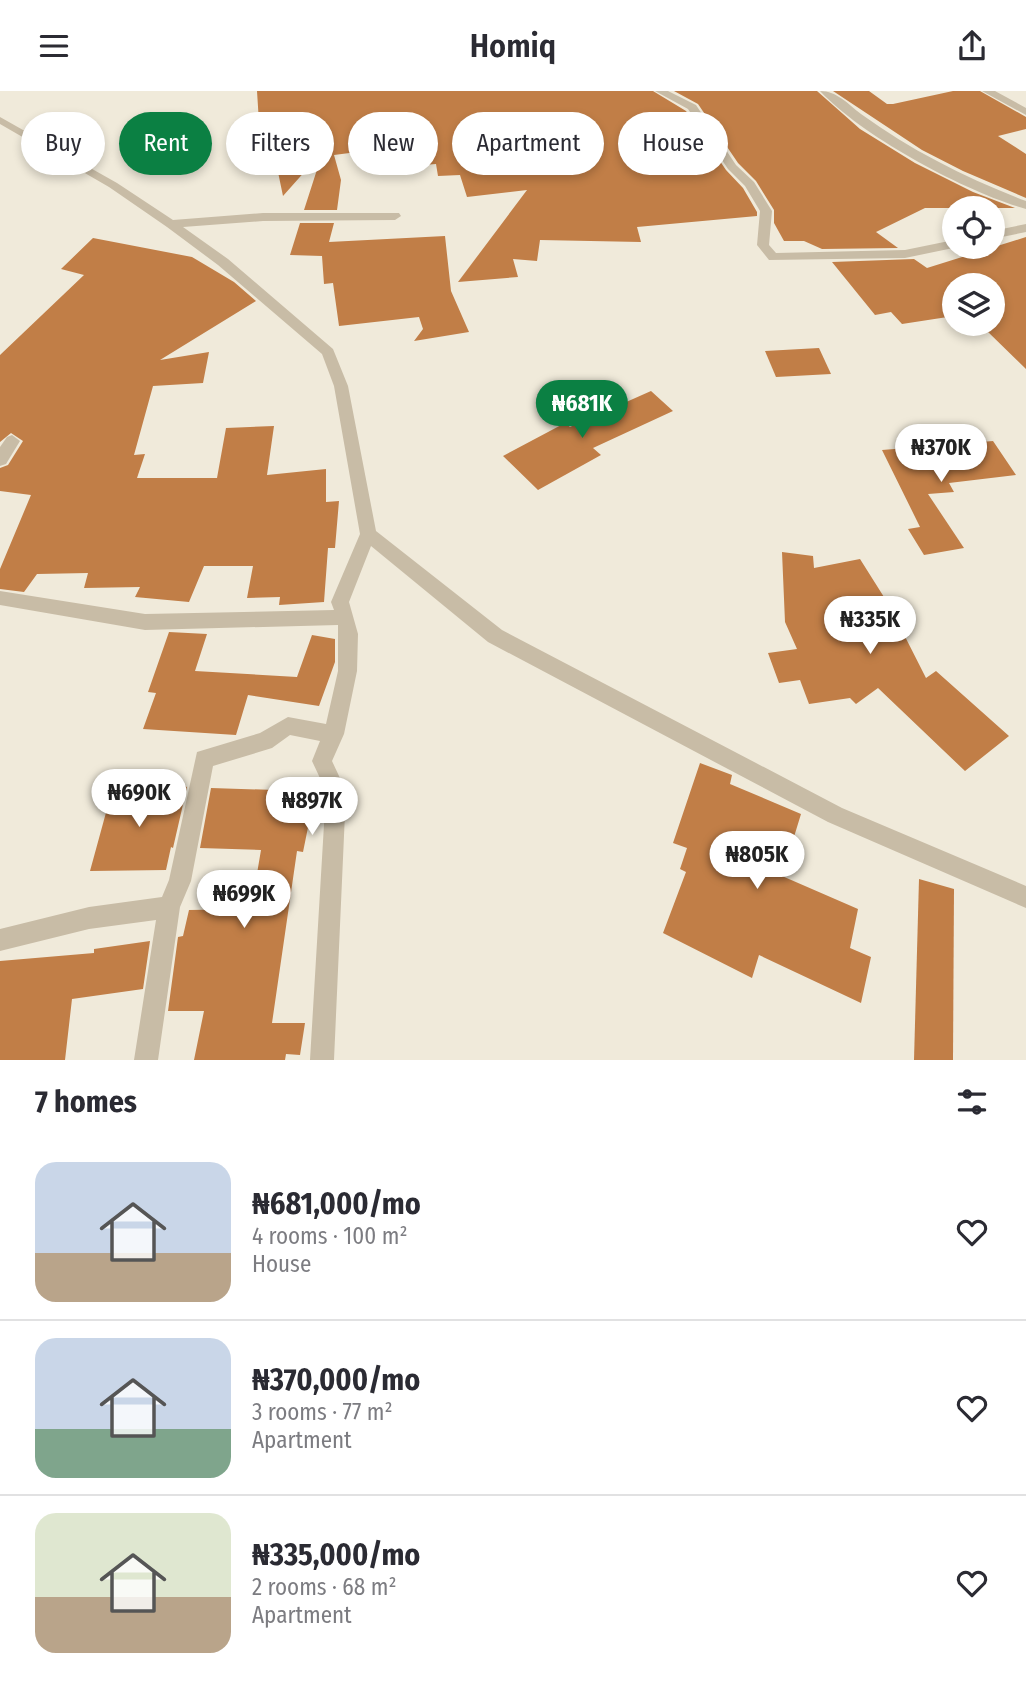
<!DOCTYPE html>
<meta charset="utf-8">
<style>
:root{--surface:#fff;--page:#f7f7f7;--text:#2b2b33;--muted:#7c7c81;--line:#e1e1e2;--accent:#0b8043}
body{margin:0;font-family:"Fira Sans Condensed",sans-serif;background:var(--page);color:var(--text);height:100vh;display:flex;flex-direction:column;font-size:26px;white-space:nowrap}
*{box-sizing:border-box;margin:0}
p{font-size:23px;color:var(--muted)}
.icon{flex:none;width:38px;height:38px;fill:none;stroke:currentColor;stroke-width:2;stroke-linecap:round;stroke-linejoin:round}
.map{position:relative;height:969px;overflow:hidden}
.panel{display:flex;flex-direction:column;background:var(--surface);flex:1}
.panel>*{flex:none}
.guide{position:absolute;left:21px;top:21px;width:985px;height:63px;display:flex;gap:14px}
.buttons{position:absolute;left:942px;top:105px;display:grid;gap:14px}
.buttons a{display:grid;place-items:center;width:63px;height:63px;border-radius:50%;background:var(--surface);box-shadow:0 4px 10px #0003;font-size:35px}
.price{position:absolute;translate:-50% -60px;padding:0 16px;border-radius:24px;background:#fff;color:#222;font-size:23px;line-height:46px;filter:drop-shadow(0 2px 4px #0008)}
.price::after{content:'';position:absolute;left:50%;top:42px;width:21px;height:16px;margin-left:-10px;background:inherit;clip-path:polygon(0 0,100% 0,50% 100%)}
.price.current{background:var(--accent);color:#fff}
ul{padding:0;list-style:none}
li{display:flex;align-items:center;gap:21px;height:175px;padding:0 35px}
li+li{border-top:2px solid var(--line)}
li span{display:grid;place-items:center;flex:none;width:196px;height:140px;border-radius:21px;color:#555}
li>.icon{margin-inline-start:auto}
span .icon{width:84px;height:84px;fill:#fffc;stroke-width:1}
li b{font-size:30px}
h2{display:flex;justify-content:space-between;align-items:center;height:84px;padding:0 35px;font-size:30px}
.pill{padding:0 24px;border-radius:32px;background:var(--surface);box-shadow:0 4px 10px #0003;font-size:24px;line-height:63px}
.pill.current{background:var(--accent);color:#fff}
header{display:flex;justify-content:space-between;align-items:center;height:91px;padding:0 35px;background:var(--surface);font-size:32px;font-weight:600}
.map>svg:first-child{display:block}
.building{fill:#c17e47}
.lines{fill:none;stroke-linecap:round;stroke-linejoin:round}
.minor{fill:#c8bca6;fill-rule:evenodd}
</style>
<header><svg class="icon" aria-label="menu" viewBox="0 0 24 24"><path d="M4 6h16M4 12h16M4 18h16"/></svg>Homiq<svg class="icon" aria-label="share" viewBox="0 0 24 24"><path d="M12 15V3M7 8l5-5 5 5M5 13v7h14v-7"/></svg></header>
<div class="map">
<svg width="1026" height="969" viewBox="0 0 1026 969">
<rect width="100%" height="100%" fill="#f0eada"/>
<g class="building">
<polygon points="257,0 653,0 686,20 726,79 743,97 757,121 757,125 637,136 641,151 540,149 537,170 513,168 518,186 458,191 527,99 467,106 460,84 438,85 436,73 399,76 396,56 334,64 341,89 337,119 304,119 323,60 283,105 274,62 261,63"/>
<polygon points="674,0 817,0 860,38 915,72 973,101 1015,117 925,117 876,141 898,157 822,158 804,150 784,150 774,132 774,119 756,90 738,72 698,13"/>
<polygon points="833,0 869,0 887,13 893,13 953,0 980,0 1026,26 1026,38 998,45 1026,63 1026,107 963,80 922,59"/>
<polygon points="300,132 334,132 329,151 445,145 451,200 469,241 414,250 423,238 419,226 339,235 333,192 324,193 322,165 290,164"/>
<polygon points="1026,146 1026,278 986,239 985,233 992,233 992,194 954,194 954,225 902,233 891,221 875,224 832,171 914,168 927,177"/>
<polygon points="93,147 192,166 234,191 256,210 160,269 209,261 203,292 153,295 134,364 145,363 137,387 217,387 226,337 274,335 267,384 326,378 326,411 339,410 335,457 328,457 324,511 279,514 280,506 247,507 253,475 204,475 189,511 135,506 140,496 84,497 88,482 37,483 24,501 0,498 0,478 31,404 0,400 0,377 8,374 23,350 11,342 0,351 0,264 84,184 61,178"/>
<polygon points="819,257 831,283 776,286 765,260"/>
<polygon points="651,300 673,320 593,357 601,364 538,399 503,365 565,332 570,336"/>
<polygon points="993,350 1016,384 949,392 954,401 928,403 964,457 924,464 908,438 920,436 882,359"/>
<polygon points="782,461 813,465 814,477 860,468 889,514 926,587 936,580 1009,645 965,680 878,597 856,613 850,607 809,613 800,589 779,592 768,562 797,558 785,531"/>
<polygon points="169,541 207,543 195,580 297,586 312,544 335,548 335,571 319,615 248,604 236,644 143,638 156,602 148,601"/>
<polygon points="700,672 732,684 730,693 801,723 782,785 858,818 850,857 871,866 861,912 759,864 752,887 663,842 686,781 680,778 687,757 673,752"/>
<polygon points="184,695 187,696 173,757 171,756 166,779 90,780 113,696"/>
<polygon points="276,695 316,697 303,761 297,760 272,932 305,932 300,964 286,963 285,969 194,969 204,920 168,920 178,846 183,845 189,819 251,818 261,759 200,757 211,697 275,699"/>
<polygon points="919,788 954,798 953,969 914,969"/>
<polygon points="150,850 143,898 72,908 65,969 0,969 0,870 94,862 94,858"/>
</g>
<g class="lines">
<g class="minor">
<polygon points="655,0 668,0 696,14 736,74 754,91 772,120 769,154 776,162 905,159 954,149 954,156 958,156 905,167 769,169 757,154 760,120 745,95 728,78 688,18"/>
<path d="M820 0C837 0 848 13 861 23 912 60 968 88 1026 110V118C966 101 863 46 820 0Z"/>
<polygon points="982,0 995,0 1026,17 1026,24"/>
<polygon points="0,26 117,92 173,129 263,122 399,122 401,125 395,129 263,130 183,136 228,168 333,258 348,295 376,440 502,539 842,717 1026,795 1026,817 828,731 488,551 371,455 349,511 358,543 357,580 344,643 332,670 346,700 334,969 310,969 326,700 312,670 320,650 290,644 272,657 213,675 191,790 180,816 158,969 134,969 156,829 89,838 0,860 0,838 89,816 162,806 169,789 197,661 260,642 288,626 326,633 338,580 338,534 145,539 0,514 0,500 145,523 334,519 331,511 360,443 334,295 322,263 218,174 167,136 109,96 0,33"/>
<polygon points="1026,133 1026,141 992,148 992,140"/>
<polygon points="12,344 20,350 6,373 0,375 0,356 7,346"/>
</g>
</g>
</svg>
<div class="buttons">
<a><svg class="icon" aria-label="locate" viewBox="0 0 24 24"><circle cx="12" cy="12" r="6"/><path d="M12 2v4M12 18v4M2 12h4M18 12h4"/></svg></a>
<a><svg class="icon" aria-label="layers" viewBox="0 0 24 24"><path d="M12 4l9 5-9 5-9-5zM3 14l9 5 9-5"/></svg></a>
</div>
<b class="price current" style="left:582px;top:349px">₦681K</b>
<b class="price" style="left:941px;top:393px">₦370K</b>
<b class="price" style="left:870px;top:565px">₦335K</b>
<b class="price" style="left:139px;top:738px">₦690K</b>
<b class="price" style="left:312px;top:746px">₦897K</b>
<b class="price" style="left:757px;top:800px">₦805K</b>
<b class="price" style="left:244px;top:839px">₦699K</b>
<div class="guide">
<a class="pill">Buy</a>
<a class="pill current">Rent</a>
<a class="pill">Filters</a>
<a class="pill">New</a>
<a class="pill">Apartment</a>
<a class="pill">House</a>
</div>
</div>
<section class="panel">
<h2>7 homes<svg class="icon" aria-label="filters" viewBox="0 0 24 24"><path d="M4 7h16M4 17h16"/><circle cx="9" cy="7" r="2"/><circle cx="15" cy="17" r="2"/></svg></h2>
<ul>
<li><span style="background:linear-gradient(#c9d6e8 65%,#b9a48a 0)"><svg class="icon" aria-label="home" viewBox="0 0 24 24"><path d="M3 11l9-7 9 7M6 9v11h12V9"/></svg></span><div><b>₦681,000/mo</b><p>4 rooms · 100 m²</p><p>House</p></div><svg class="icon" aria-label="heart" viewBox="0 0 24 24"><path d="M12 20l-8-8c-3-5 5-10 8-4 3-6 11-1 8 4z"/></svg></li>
<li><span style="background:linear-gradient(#c9d6e8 65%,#7fa58c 0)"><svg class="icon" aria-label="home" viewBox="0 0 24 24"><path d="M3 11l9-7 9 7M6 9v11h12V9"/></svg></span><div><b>₦370,000/mo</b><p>3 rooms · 77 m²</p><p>Apartment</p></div><svg class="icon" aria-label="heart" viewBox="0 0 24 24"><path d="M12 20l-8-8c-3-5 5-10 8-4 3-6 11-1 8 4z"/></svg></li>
<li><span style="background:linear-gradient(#dfe7d0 60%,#b9a48a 0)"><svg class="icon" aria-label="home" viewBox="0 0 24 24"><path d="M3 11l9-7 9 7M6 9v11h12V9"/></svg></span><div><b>₦335,000/mo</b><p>2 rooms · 68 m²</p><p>Apartment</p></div><svg class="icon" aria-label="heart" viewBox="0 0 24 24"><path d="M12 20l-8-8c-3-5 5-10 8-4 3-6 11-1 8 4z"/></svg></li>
</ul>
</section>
